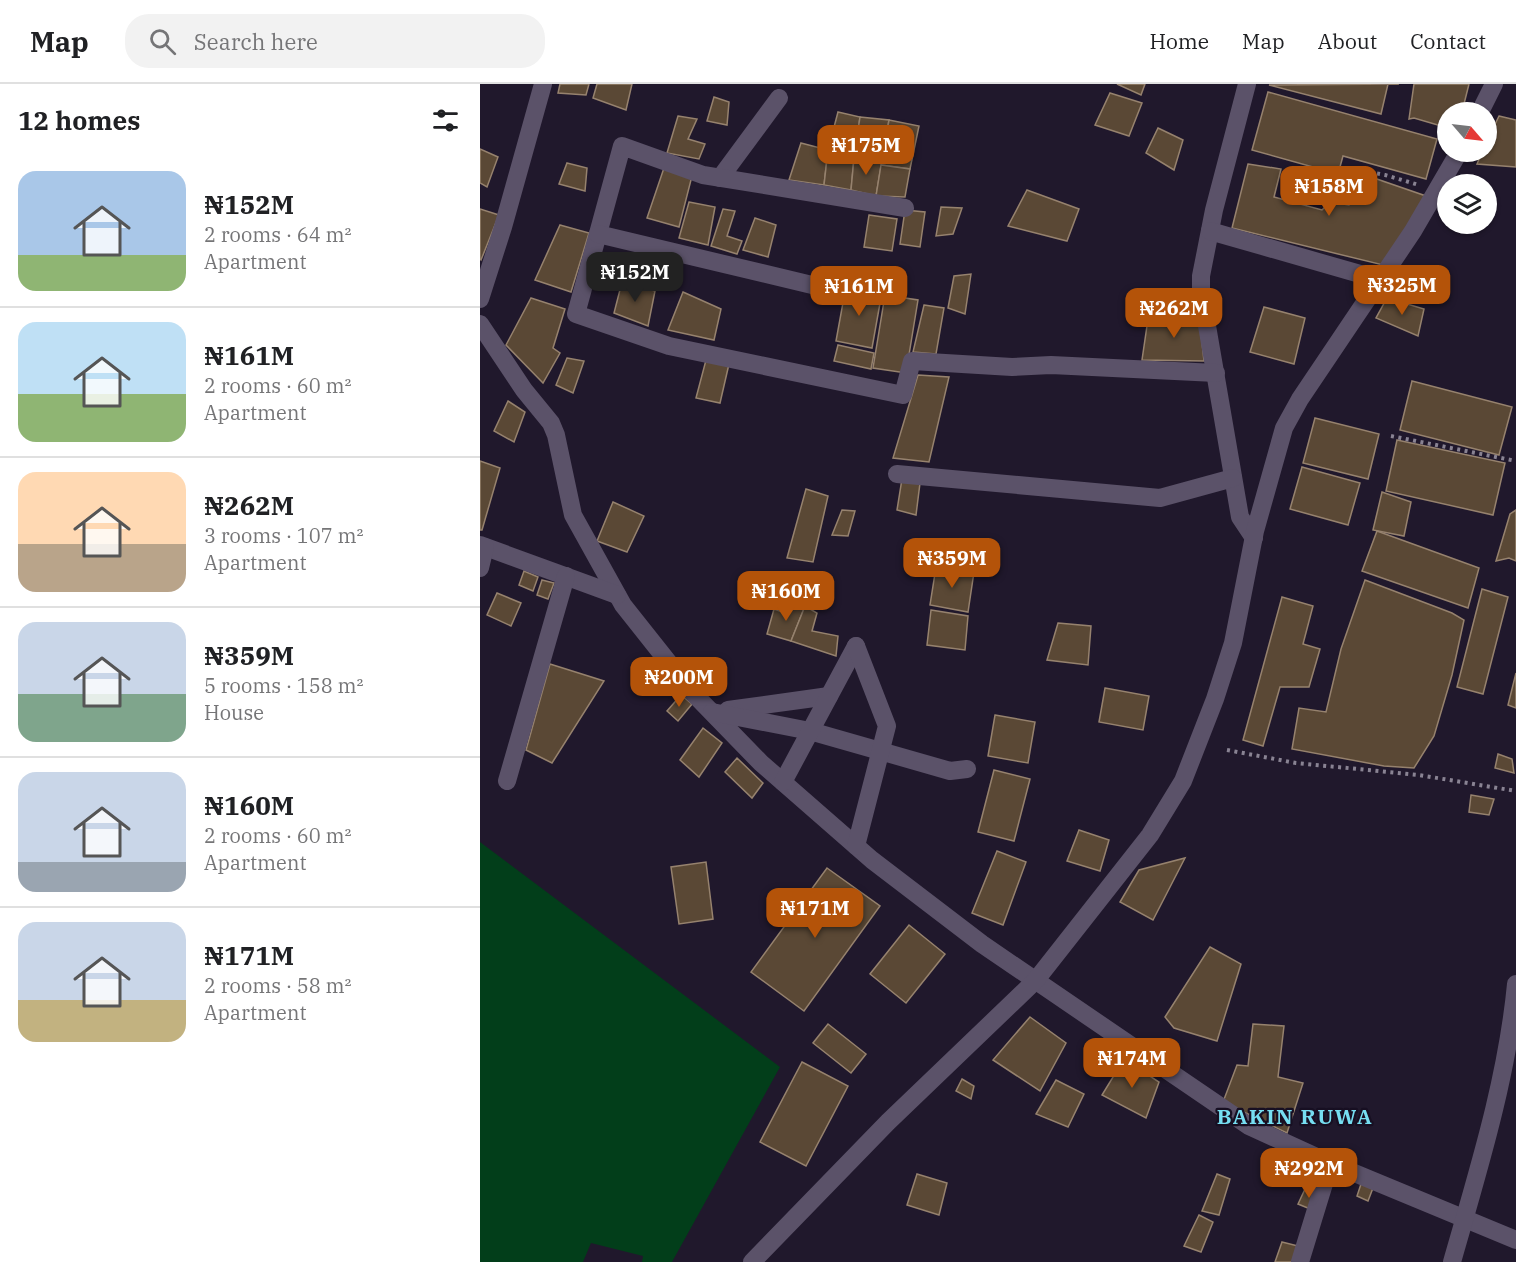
<!DOCTYPE html>
<meta charset="utf-8">
<style>
:root{--surface:#fff;--page:#f2f2f2;--text:#202124;--muted:#757577;--line:#e0e0e0;--accent:#b45309}
body{margin:0;font-family:"IBM Plex Serif",serif;background:var(--page);color:var(--text);height:100vh;display:flex;flex-direction:column;font-size:22px;white-space:nowrap}
*{box-sizing:border-box;margin:0}
p{font-size:20px;color:var(--muted)}
.icon{flex:none;width:33px;height:33px;fill:none;stroke:currentColor;stroke-width:2;stroke-linecap:round;stroke-linejoin:round}
.map{position:relative;flex:1;overflow:hidden}
.panel{display:flex;flex-direction:column;background:var(--surface);width:480px}
.panel>*{flex:none}
.needle{width:39px;rotate:118deg}
.fabs{position:absolute;left:957px;top:18px;display:grid;gap:12px}
.fabs a{display:grid;place-items:center;width:60px;height:60px;border-radius:50%;background:var(--surface);box-shadow:0 2px 4px #0004;font-size:30px}
.price{position:absolute;translate:-50% -51px;padding:0 14px;border-radius:12px;background:var(--accent);color:#fff;font-size:20px;line-height:39px;filter:drop-shadow(0 2px 3px #0008)}
.price::after{content:'';position:absolute;left:50%;top:36px;width:18px;height:14px;margin-left:-9px;background:inherit;clip-path:polygon(0 0,100% 0,50% 100%)}
.price.current{background:#222;color:#fff}
ul{padding:0;list-style:none}
li{display:flex;align-items:center;gap:18px;height:150px;padding:0 18px}
li+li{border-top:2px solid var(--line)}
li span{display:grid;place-items:center;flex:none;width:168px;height:120px;border-radius:18px;color:#555}
li>.icon{margin-inline-start:auto}
span .icon{width:72px;height:72px;fill:#fffc;stroke-width:1}
li b{font-size:26px}
h2{display:flex;justify-content:space-between;align-items:center;height:72px;padding:0 18px;font-size:26px}
header{display:flex;align-items:center;gap:36px;box-sizing:border-box;height:84px;padding:0 30px;background:var(--surface);border-bottom:2px solid var(--line)}
header strong{font-size:28px}
nav{display:flex;gap:33px;margin-inline-start:auto;font-size:21px}
.search{width:420px;height:54px;background:var(--page);display:flex;align-items:center;gap:15px;box-sizing:border-box;padding:0 21px;border-radius:24px;color:var(--muted);font-size:22px}
main{display:flex;flex:1;min-height:0}
.map>svg:first-child{display:block}
.green{fill:#023e1a}
.building{fill:#5a4835;stroke:#96826e;stroke-width:1.5}
.lines{fill:none;stroke-linecap:round;stroke-linejoin:round}
.path{stroke:#898393;stroke-width:4;stroke-dasharray:3 4.5;stroke-linecap:butt}
.minor{stroke:#5b5269;stroke-width:18}
.labels{text-anchor:middle;stroke-width:4.5;stroke-linejoin:round;paint-order:stroke}
.district-label{font-size:21px;font-weight:bold;letter-spacing:1.5px;fill:#76def1;stroke:#170f22}
</style>
<header>
<strong>Map</strong>
<div class="search"><svg class="icon" aria-label="search" viewBox="0 0 24 24"><circle cx="10" cy="10" r="6"/><path d="M15 15l6 6"/></svg>Search here</div>
<nav><a>Home</a><a>Map</a><a>About</a><a>Contact</a></nav>
</header>
<main>
<section class="panel">
<h2>12 homes<svg class="icon" aria-label="filters" viewBox="0 0 24 24"><path d="M4 7h16M4 17h16"/><circle cx="9" cy="7" r="2"/><circle cx="15" cy="17" r="2"/></svg></h2>
<ul>
<li><span style="background:linear-gradient(#a9c7e8 70%,#8fb573 0)"><svg class="icon" aria-label="home" viewBox="0 0 24 24"><path d="M3 11l9-7 9 7M6 9v11h12V9"/></svg></span><div><b>₦152M</b><p>2 rooms · 64 m²</p><p>Apartment</p></div></li>
<li><span style="background:linear-gradient(#bfe0f5 60%,#8fb573 0)"><svg class="icon" aria-label="home" viewBox="0 0 24 24"><path d="M3 11l9-7 9 7M6 9v11h12V9"/></svg></span><div><b>₦161M</b><p>2 rooms · 60 m²</p><p>Apartment</p></div></li>
<li><span style="background:linear-gradient(#ffd9b3 60%,#b9a48a 0)"><svg class="icon" aria-label="home" viewBox="0 0 24 24"><path d="M3 11l9-7 9 7M6 9v11h12V9"/></svg></span><div><b>₦262M</b><p>3 rooms · 107 m²</p><p>Apartment</p></div></li>
<li><span style="background:linear-gradient(#c9d6e8 60%,#7fa58c 0)"><svg class="icon" aria-label="home" viewBox="0 0 24 24"><path d="M3 11l9-7 9 7M6 9v11h12V9"/></svg></span><div><b>₦359M</b><p>5 rooms · 158 m²</p><p>House</p></div></li>
<li><span style="background:linear-gradient(#c9d6e8 75%,#9aa5b1 0)"><svg class="icon" aria-label="home" viewBox="0 0 24 24"><path d="M3 11l9-7 9 7M6 9v11h12V9"/></svg></span><div><b>₦160M</b><p>2 rooms · 60 m²</p><p>Apartment</p></div></li>
<li><span style="background:linear-gradient(#c9d6e8 65%,#c2b280 0)"><svg class="icon" aria-label="home" viewBox="0 0 24 24"><path d="M3 11l9-7 9 7M6 9v11h12V9"/></svg></span><div><b>₦171M</b><p>2 rooms · 58 m²</p><p>Apartment</p></div></li>
</ul>
</section>
<div class="map">
<svg width="1036" height="1178" viewBox="0 0 1036 1178">
<rect width="100%" height="100%" fill="#20182c"/>
<polygon class="green" points="0,758 300,983 192,1178 162,1178 163,1172 111,1159 103,1178 0,1178"/>
<g class="building">
<polygon points="80,0 109,0 106,11 78,9"/>
<polygon points="117,0 152,0 146,26 113,14"/>
<polygon points="637,0 665,0 661,11"/>
<polygon points="908,0 901,30 789,1 919,0"/>
<polygon points="934,0 989,0 982,28 968,28 968,44 934,34 929,35"/>
<polygon points="788,8 957,55 946,95 863,72 858,90 772,66"/>
<polygon points="630,9 662,19 649,52 615,41"/>
<polygon points="234,13 249,18 247,41 227,37"/>
<polygon points="358,28 380,33 374,74 348,66"/>
<polygon points="198,32 217,35 208,55 225,60 219,75 187,69"/>
<polygon points="1019,32 1036,36 1036,83 997,80 1002,68 1006,68 1006,59"/>
<polygon points="380,33 409,36 402,76 374,74"/>
<polygon points="409,36 439,42 430,85 401,81"/>
<polygon points="678,44 703,56 694,86 666,69"/>
<polygon points="321,59 348,66 344,101 309,96"/>
<polygon points="0,65 18,73 7,103 0,99"/>
<polygon points="348,66 374,74 371,106 344,101"/>
<polygon points="374,74 402,76 396,112 371,106"/>
<polygon points="87,79 107,84 105,107 79,100"/>
<polygon points="768,80 801,85 794,113 842,126 850,118 869,121 888,92 946,112 903,181 752,144"/>
<polygon points="185,81 212,92 199,143 167,134"/>
<polygon points="401,81 430,85 425,113 396,112"/>
<polygon points="547,106 599,125 587,157 528,142"/>
<polygon points="209,118 235,123 228,161 199,154"/>
<polygon points="461,123 482,124 473,150 456,152"/>
<polygon points="0,125 19,131 1,176 0,175"/>
<polygon points="243,125 255,127 247,152 262,157 257,170 231,162"/>
<polygon points="425,126 445,128 440,163 420,160"/>
<polygon points="389,131 417,135 412,167 384,163"/>
<polygon points="275,134 296,141 288,173 263,166"/>
<polygon points="80,141 109,149 91,208 55,196"/>
<polygon points="491,190 485,230 468,224 474,192"/>
<polygon points="142,198 175,207 168,242 134,229"/>
<polygon points="366,202 402,208 392,264 356,257"/>
<polygon points="203,208 241,225 234,256 188,246"/>
<polygon points="405,211 438,216 426,289 393,284"/>
<polygon points="51,214 85,225 73,264 80,269 63,299 26,261"/>
<polygon points="907,214 944,225 938,252 896,234"/>
<polygon points="444,221 464,224 456,270 433,268"/>
<polygon points="784,223 825,234 814,280 770,268"/>
<polygon points="719,231 724,277 662,276 668,235"/>
<polygon points="358,261 394,269 391,285 354,277"/>
<polygon points="87,274 104,277 93,309 76,301"/>
<polygon points="226,276 249,280 240,319 216,314"/>
<polygon points="438,291 469,293 449,378 413,374"/>
<polygon points="932,297 1032,323 1019,371 920,346"/>
<polygon points="28,317 45,328 34,358 14,347"/>
<polygon points="835,334 899,350 888,395 823,379"/>
<polygon points="917,356 1025,379 1013,431 906,407"/>
<polygon points="0,377 20,384 2,446 0,446"/>
<polygon points="822,383 880,399 868,441 810,425"/>
<polygon points="422,395 440,399 436,431 417,426"/>
<polygon points="326,405 348,412 333,478 307,474"/>
<polygon points="902,408 931,418 924,452 893,446"/>
<polygon points="133,418 164,432 147,468 117,457"/>
<polygon points="362,426 375,427 368,452 352,451"/>
<polygon points="1036,426 1036,477 1029,474 1016,477 1030,430"/>
<polygon points="897,447 999,484 988,524 882,487"/>
<polygon points="456,483 494,488 488,528 450,521"/>
<polygon points="44,487 58,493 53,507 39,501"/>
<polygon points="62,496 74,499 68,515 57,511"/>
<polygon points="885,496 972,529 984,536 972,591 954,652 934,684 904,682 812,665 819,624 846,628 861,565"/>
<polygon points="1002,505 1028,513 1003,610 977,603"/>
<polygon points="17,509 41,519 31,542 7,531"/>
<polygon points="802,513 833,522 823,560 840,565 829,603 800,603 783,662 763,656"/>
<polygon points="312,517 325,522 311,557 287,550 294,525 308,530"/>
<polygon points="325,522 337,529 332,547 358,552 356,572 311,557"/>
<polygon points="451,526 488,532 485,566 447,561"/>
<polygon points="578,539 611,542 608,581 567,576"/>
<polygon points="70,580 124,597 72,679 46,666"/>
<polygon points="1036,589 1036,624 1028,621"/>
<polygon points="625,604 669,612 663,646 619,638"/>
<polygon points="201,611 212,620 198,637 187,627"/>
<polygon points="515,631 555,638 548,679 508,672"/>
<polygon points="223,644 242,659 219,693 200,676"/>
<polygon points="1018,670 1032,675 1034,689 1015,684"/>
<polygon points="257,674 283,699 272,714 245,688"/>
<polygon points="514,686 550,695 534,757 498,748"/>
<polygon points="991,711 1014,715 1009,731 989,728"/>
<polygon points="599,746 629,756 620,787 587,777"/>
<polygon points="517,767 546,778 523,841 492,829"/>
<polygon points="705,774 673,836 640,818 659,786"/>
<polygon points="226,778 233,835 199,840 191,783"/>
<polygon points="347,784 400,822 324,927 271,888"/>
<polygon points="429,841 465,870 426,919 390,890"/>
<polygon points="730,863 761,880 737,957 694,944 685,933"/>
<polygon points="550,933 586,959 560,1007 513,976"/>
<polygon points="348,940 386,970 371,989 333,959"/>
<polygon points="773,940 804,942 798,993 823,999 807,1049 743,1018 757,981 768,982"/>
<polygon points="644,975 679,998 666,1034 622,1011"/>
<polygon points="322,978 368,1002 326,1082 280,1058"/>
<polygon points="482,995 494,1002 491,1015 476,1007"/>
<polygon points="576,996 604,1010 588,1043 556,1030"/>
<polygon points="437,1090 467,1099 459,1131 427,1121"/>
<polygon points="737,1090 750,1095 739,1131 722,1127"/>
<polygon points="881,1100 893,1104 888,1117 877,1112"/>
<polygon points="826,1103 837,1107 835,1127 818,1120"/>
<polygon points="719,1131 733,1138 721,1168 704,1162"/>
<polygon points="802,1158 818,1162 812,1178 795,1178"/>
</g>
<g class="lines">
<g class="path">
<polyline points="828,108 873,85 905,91 939,101"/>
<polyline points="911,352 1036,377"/>
<polyline points="747,666 816,679 939,691 1036,707"/>
</g>
<g class="minor">
<polyline points="767,0 734,126 721,192 721,207 760,433 774,454"/>
<polyline points="1000,28 1014,0"/>
<polyline points="240,94 299,14"/>
<polyline points="425,124 223,91 142,62 96,230 189,262 423,311 432,277 532,283 571,281 736,289"/>
<polyline points="730,147 901,196"/>
<polyline points="118,150 357,207"/>
<polyline points="0,215 23,143 63,0"/>
<polyline points="0,240 44,306 71,339 76,351 93,431 143,521 212,608 281,679 392,776 502,860 769,1042 843,1076 1036,1156"/>
<polyline points="417,390 680,414 753,394"/>
<polyline points="0,461 137,511"/>
<polyline points="0,484 5,463"/>
<polyline points="248,626 349,612"/>
<polyline points="232,628 330,647 470,687 487,685"/>
<polyline points="27,697 86,492"/>
<polyline points="303,698 376,562"/>
<polyline points="376,762 407,642 376,562"/>
<polyline points="272,1178 408,1038 556,896 670,751 703,697 735,615 753,559 775,447 804,344 820,315 933,147 979,68"/>
<polyline points="820,1178 850,1080"/>
<path d="M972 1178C998 1087 1027 995 1036 900"/>
</g>
</g>
<g class="labels">
<g class="district-label">
<text x="815" y="1040">BAKIN RUWA</text>
</g>
</g>
</svg>
<div class="fabs">
<a><svg class="needle" viewBox="-14 -14 28 28"><path d="M0-13l5 13h-10z" fill="#e53935"/><path d="M0 13l5-13h-10z" fill="#757577"/></svg></a>
<a><svg class="icon" aria-label="layers" viewBox="0 0 24 24"><path d="M12 4l9 5-9 5-9-5zM3 14l9 5 9-5"/></svg></a>
</div>
<b class="price" style="left:386px;top:92px">₦175M</b>
<b class="price" style="left:849px;top:133px">₦158M</b>
<b class="price current" style="left:155px;top:219px">₦152M</b>
<b class="price" style="left:922px;top:232px">₦325M</b>
<b class="price" style="left:379px;top:233px">₦161M</b>
<b class="price" style="left:694px;top:255px">₦262M</b>
<b class="price" style="left:472px;top:505px">₦359M</b>
<b class="price" style="left:306px;top:538px">₦160M</b>
<b class="price" style="left:199px;top:624px">₦200M</b>
<b class="price" style="left:335px;top:855px">₦171M</b>
<b class="price" style="left:652px;top:1005px">₦174M</b>
<b class="price" style="left:829px;top:1115px">₦292M</b>
</div>
</main>
